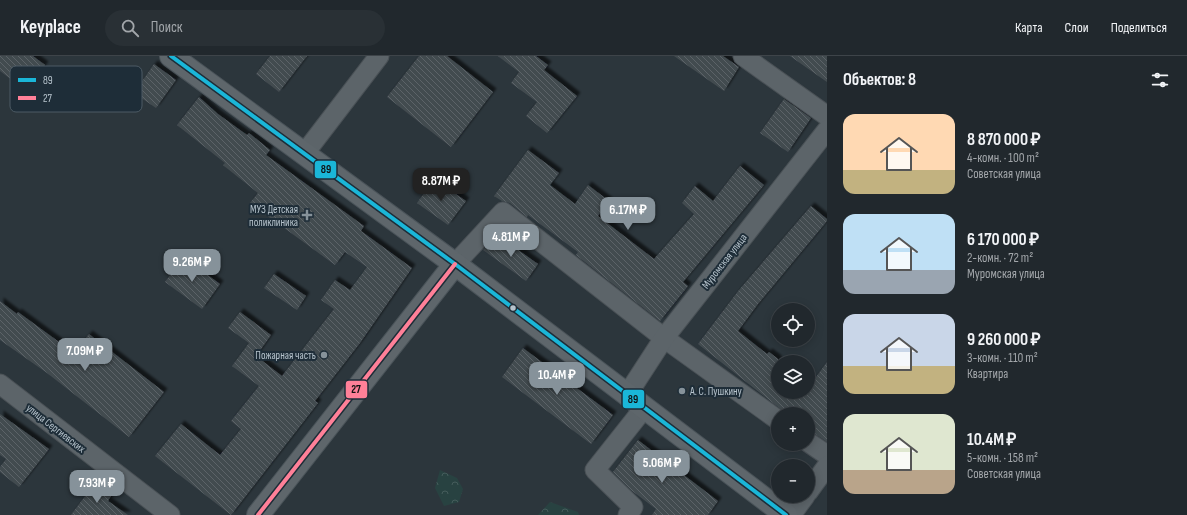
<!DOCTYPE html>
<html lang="ru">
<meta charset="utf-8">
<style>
:root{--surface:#21282d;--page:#293035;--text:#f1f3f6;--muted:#a2a6aa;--line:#3e4449;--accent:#86929a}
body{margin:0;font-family:"Sofia Sans Condensed",sans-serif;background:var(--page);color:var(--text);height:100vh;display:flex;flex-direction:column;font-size:15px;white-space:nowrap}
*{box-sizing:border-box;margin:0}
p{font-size:13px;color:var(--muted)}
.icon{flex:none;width:22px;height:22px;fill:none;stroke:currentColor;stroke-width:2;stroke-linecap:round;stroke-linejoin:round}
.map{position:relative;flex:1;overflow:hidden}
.panel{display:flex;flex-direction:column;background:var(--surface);width:360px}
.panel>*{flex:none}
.fabs{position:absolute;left:771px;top:247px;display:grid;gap:8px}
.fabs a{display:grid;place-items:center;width:44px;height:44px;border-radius:50%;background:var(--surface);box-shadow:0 2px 10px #0003,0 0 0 1px var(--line);font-size:20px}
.price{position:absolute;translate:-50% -34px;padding:0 9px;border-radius:8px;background:var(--accent);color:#fff;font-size:13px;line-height:26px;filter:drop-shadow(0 1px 2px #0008)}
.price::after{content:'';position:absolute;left:50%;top:24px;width:12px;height:9px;margin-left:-6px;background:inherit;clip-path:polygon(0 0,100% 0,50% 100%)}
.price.current{background:#222;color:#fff}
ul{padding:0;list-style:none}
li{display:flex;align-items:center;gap:12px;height:100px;padding:0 16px}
li span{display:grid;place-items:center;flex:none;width:112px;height:80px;border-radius:12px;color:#555}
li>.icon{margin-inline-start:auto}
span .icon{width:48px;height:48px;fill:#fffc;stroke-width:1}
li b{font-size:17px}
h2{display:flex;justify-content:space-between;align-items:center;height:48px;padding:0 16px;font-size:17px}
header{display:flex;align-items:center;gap:24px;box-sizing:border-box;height:56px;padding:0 20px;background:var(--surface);border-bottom:1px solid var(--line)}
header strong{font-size:19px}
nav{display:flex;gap:22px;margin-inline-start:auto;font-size:14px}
.search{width:280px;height:36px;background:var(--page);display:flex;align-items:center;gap:10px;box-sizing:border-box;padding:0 14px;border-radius:22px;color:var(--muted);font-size:15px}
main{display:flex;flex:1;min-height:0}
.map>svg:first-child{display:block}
.forest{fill:url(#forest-crowns)}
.building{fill:url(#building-back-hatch);filter:url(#shadow)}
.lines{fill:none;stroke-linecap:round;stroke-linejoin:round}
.minor-casing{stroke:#4a5156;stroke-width:21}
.major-casing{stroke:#4a5359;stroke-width:24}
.minor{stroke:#5c6469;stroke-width:19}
.major{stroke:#5e666b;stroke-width:22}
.bus-1-casing{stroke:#1e2d38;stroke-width:7}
.bus-2-casing{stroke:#1e2d38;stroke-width:7}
.bus-1{stroke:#1ab6d8;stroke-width:4}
.bus-2{stroke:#ff8098;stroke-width:4}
.poi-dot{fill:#86929a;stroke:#1e2d38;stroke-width:1.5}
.bus-dot{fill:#b6c3cc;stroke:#1e2d38;stroke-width:1.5}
.labels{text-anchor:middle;stroke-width:4;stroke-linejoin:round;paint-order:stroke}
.poi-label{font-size:11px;fill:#b6c3cc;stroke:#1e2d38;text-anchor:end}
.street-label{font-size:11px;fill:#b6c3cc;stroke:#1e2d38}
.key{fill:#1e2d38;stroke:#4c5a64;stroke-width:1}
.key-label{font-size:11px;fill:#b6c3cc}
.line-badge{stroke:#1e2d38;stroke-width:1.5}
.pale-badge-label{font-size:11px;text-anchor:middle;font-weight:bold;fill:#111}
</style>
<header>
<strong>Keyplace</strong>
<div class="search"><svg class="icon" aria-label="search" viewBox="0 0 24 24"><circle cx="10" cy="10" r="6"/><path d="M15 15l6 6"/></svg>Поиск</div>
<nav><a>Карта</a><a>Слои</a><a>Поделиться</a></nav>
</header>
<main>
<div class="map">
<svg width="827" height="459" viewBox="0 0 827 459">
<defs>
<pattern id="forest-crowns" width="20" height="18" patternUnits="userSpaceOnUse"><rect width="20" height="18" fill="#284241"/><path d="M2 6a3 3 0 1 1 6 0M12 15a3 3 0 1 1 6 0" fill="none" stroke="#455c5b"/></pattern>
<pattern id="building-back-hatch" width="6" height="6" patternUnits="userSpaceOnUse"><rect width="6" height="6" fill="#434b50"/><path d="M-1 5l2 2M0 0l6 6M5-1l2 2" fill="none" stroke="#5c6368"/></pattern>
<filter id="shadow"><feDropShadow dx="3.5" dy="-3.5" stdDeviation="1" flood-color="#0009"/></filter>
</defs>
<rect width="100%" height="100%" fill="#2c363c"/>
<g class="forest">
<polygon points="440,414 457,422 463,433 459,446 444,450 435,432"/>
<polygon points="550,446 578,456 579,459 538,459"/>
</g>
<g class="building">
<polygon points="0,0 33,0 45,9 25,34 0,15"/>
<polygon points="270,0 307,0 279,36 256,18"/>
<polygon points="419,0 447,0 493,36 451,91 387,41"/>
<polygon points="498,0 536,0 548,9 544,14 577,40 547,77 526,60 537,46 511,27 519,16"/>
<polygon points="674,0 723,0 739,11 724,35"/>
<polygon points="790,0 827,0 827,26"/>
<polygon points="154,8 176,24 156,52 134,37"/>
<polygon points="199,41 218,58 247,79 249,77 270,94 266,99 364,170 361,175 412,212 360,287 315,345 318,347 231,459 155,400 181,368 220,399 241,373 231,365 259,330 232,310 249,287 228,272 240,256 271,279 256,300 282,320 334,253 321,244 335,224 350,234 367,211 345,196 335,209 250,147 258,137 223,109 225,107 177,69"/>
<polygon points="784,43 811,62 788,96 760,77"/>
<polygon points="528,94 559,117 550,129 575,148 588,129 609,145 598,160 654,203 694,158 682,147 695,130 713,145 740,110 764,129 683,226 688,230 660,265 576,199 578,196 528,159 527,161 510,147 502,145 494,140"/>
<polygon points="434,123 466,145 448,169 417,147"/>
<polygon points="811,150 827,163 827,165 758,248 738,275 767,298 769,296 778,303 778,336 808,336 808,332 827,306 827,386 814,377 808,375 808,358 787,358 698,288 739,234"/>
<polygon points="497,179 538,208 526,225 483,194"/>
<polygon points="183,201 220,228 202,253 165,226"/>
<polygon points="274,218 306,240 297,254 264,232"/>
<polygon points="0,245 17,258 18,256 74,297 89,278 164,336 129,381 47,317 0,284"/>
<polygon points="523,292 613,359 591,388 502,321"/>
<polygon points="0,358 49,393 19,431 0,416 0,411 6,403 0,399"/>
<polygon points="638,384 718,445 708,459 652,459 656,453 631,434 613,416"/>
<polygon points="94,428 111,440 108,445 128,459 71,459"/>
</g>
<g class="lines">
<g class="minor-casing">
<g id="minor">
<polyline points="743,0 827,60"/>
<polyline points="304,98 379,0"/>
<polyline points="455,208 503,156 664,282 778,364"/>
<polyline points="0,328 170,459"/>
<polyline points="627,339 664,282 827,74"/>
<polyline points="808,386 827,399"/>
<polyline points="808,436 827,410"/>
<polyline points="628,459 633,451 595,414 637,361"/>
<polyline points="791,459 805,440"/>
</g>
</g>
<g class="major-casing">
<g id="major">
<polyline points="171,0 455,208 786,459"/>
<polyline points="258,459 455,208"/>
</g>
</g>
<use href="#minor" class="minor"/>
<use href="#major" class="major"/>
<g class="bus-1-casing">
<polyline id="bus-1" points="171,0 455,208 786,459"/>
</g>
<g class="bus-2-casing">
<polyline id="bus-2" points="258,459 455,208"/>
</g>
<use href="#bus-1" class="bus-1"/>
<use href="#bus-2" class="bus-2"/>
</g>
<g class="poi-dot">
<path d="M305 153h4v4h4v4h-4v4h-4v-4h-4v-4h4z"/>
<circle cx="324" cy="299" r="4"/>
<circle cx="682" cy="335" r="4"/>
</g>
<circle class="bus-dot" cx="513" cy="252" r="3.5"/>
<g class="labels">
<g class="poi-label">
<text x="298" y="157">МУЗ Детская<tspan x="298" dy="13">поликлиника</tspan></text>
<text x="316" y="303">Пожарная часть</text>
<text x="690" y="339" text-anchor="start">А. С. Пушкину</text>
</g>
<g class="street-label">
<text transform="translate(724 205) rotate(-52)" y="4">Муромская улица</text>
<text transform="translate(56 372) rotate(38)" y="4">улица Сергиевских</text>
</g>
</g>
<rect x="10" y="10" width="132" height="46" rx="6" class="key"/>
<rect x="18" y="22" width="18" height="4" fill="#1ab6d8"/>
<rect x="18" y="40" width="18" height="4" fill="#ff8098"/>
<g class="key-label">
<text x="43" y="28">89</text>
<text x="43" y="46">27</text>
</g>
<g class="line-badge">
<rect x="314" y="104" width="23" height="19" rx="4" fill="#1ab6d8"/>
<rect x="345" y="324" width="23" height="19" rx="4" fill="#ff8098"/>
<rect x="622" y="333" width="23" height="20" rx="4" fill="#1ab6d8"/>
</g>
<g class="pale-badge-label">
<text x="326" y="117">89</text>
<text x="356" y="337">27</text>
<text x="633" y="347">89</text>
</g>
</svg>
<div class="fabs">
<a><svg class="icon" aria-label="locate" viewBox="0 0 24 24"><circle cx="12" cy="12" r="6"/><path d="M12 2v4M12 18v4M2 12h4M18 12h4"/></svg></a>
<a><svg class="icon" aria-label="layers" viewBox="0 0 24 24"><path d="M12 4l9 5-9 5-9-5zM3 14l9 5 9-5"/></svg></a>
<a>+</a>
<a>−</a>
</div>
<b class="price current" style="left:441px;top:146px">8.87M ₽</b>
<b class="price" style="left:628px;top:175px">6.17M ₽</b>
<b class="price" style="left:511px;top:202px">4.81M ₽</b>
<b class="price" style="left:192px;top:227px">9.26M ₽</b>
<b class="price" style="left:85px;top:316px">7.09M ₽</b>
<b class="price" style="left:557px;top:340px">10.4M ₽</b>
<b class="price" style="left:662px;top:428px">5.06M ₽</b>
<b class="price" style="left:97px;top:448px">7.93M ₽</b>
</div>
<section class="panel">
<h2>Объектов: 8<svg class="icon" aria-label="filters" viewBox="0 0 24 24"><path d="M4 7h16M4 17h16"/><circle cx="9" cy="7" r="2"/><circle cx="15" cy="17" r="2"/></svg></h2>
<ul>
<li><span style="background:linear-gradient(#ffd9b3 70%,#c2b280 0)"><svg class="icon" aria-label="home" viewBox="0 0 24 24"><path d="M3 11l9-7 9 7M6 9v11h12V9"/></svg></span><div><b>8 870 000 ₽</b><p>4-комн. · 100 m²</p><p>Советская улица</p></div></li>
<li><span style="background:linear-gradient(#bfe0f5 70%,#9aa5b1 0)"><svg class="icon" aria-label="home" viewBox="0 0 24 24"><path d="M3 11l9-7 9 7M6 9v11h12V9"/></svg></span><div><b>6 170 000 ₽</b><p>2-комн. · 72 m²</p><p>Муромская улица</p></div></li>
<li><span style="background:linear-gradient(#c9d6e8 65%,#c2b280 0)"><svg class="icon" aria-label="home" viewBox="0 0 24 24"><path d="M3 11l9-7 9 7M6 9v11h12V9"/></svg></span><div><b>9 260 000 ₽</b><p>3-комн. · 110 m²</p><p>Квартира</p></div></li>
<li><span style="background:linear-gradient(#dfe7d0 70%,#b9a48a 0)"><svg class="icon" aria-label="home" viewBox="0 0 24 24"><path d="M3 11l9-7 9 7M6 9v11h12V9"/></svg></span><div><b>10.4M ₽</b><p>5-комн. · 158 m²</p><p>Советская улица</p></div></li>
</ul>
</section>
</main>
